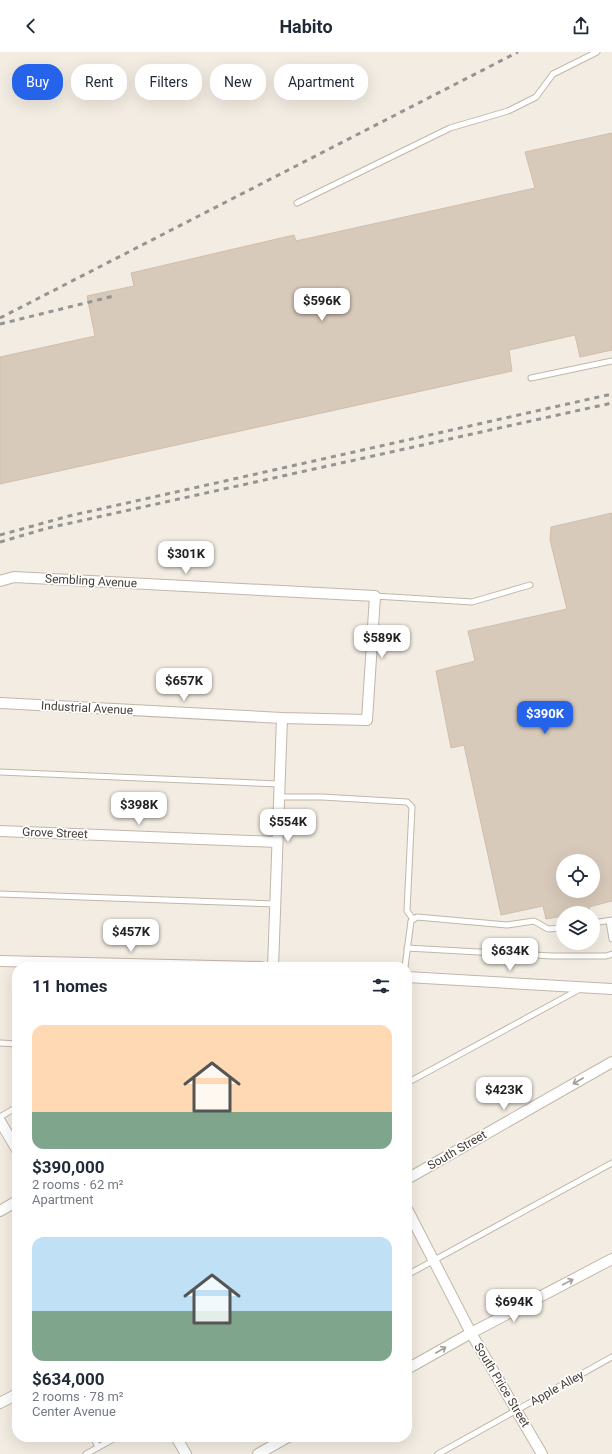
<!DOCTYPE html>
<meta charset="utf-8">
<style>
:root{--surface:#fff;--page:#f6f6f7;--text:#1f2937;--muted:#747a83;--accent:#2563eb}
body{margin:0;font-family:Roboto,sans-serif;background:var(--page);color:var(--text);height:100vh;display:flex;flex-direction:column;font-size:15px;white-space:nowrap}
*{box-sizing:border-box;margin:0}
p{font-size:13px;color:var(--muted)}
.icon{flex:none;width:22px;height:22px;fill:none;stroke:currentColor;stroke-width:2;stroke-linecap:round;stroke-linejoin:round}
.map{position:relative;flex:1;overflow:hidden}
.panel{position:absolute;left:12px;top:910px;width:400px;height:480px;display:flex;flex-direction:column;background:var(--surface);border-radius:16px;box-shadow:0 4px 16px #0002}
.panel>*{flex:none}
.guide{position:absolute;left:12px;top:12px;width:400px;height:36px;display:flex;gap:8px}
.controls{position:absolute;left:556px;top:802px;display:grid;gap:8px}
.controls a{display:grid;place-items:center;width:44px;height:44px;border-radius:50%;background:var(--surface);box-shadow:0 4px 16px #0002;font-size:20px}
.price{position:absolute;translate:-50% -34px;padding:0 9px;border-radius:8px;background:#fff;color:#222;font-size:13px;line-height:26px;filter:drop-shadow(0 1px 2px #0008)}
.price::after{content:'';position:absolute;left:50%;top:24px;width:12px;height:9px;margin-left:-6px;background:inherit;clip-path:polygon(0 0,100% 0,50% 100%)}
.price.active{background:var(--accent);color:#fff}
ul{padding:0;list-style:none}
li{display:grid;align-content:center;gap:8px;height:212px;padding:0 20px}
li span{display:grid;place-items:center;height:124px;border-radius:12px;color:#555}
li>.icon{margin-inline-start:auto}
span .icon{width:72px;height:72px;fill:#fffc;stroke-width:1}
li b{font-size:17px}
h2{display:flex;justify-content:space-between;align-items:center;height:48px;padding:0 20px;font-size:17px}
.chip{padding:0 14px;border-radius:16px;background:var(--surface);box-shadow:0 4px 16px #0002;font-size:14px;line-height:36px}
.chip.active{background:var(--accent);color:#fff}
header{display:flex;justify-content:space-between;align-items:center;height:52px;padding:0 20px;background:var(--surface);font-size:18px;font-weight:700}
.map>svg:first-child{display:block}
.building{fill:#d8caba;stroke:#d0beaa;fill-rule:evenodd}
.lines{fill:none;stroke-linecap:round;stroke-linejoin:round}
.lane-casing{stroke:#c2b6a8;stroke-width:7}
.street-casing{stroke:#c2b6a8;stroke-width:12}
.lane{stroke:#fff;stroke-width:5}
.street{stroke:#fff;stroke-width:10}
.rail{stroke:#949494;stroke-width:3;stroke-dasharray:5 5;stroke-linecap:butt}
.oneway{stroke:#a29e99}
.labels{text-anchor:middle;stroke-width:3.5;stroke-linejoin:round;paint-order:stroke}
.street-label{font-size:12px;fill:#453c33;stroke:#fff}
</style>
<header><svg class="icon" aria-label="back" viewBox="0 0 24 24"><path d="M15 5l-7 7 7 7"/></svg>Habito<svg class="icon" aria-label="share" viewBox="0 0 24 24"><path d="M12 15V3M7 8l5-5 5 5M5 13v7h14v-7"/></svg></header>
<div class="map">
<svg width="612" height="1402" viewBox="0 0 612 1402">
<rect width="100%" height="100%" fill="#f3ece2"/>
<g class="building">
<polygon points="612,81 612,298 580,305 575,283 509,298 512,319 0,432 0,305 95,284 87,244 134,234 131,221 294,183 296,189 535,136 525,100"/>
<path d="M612 461V849L589 855 590 859 563 861V864L546 867 543 854 501 863 464 693 451 696 436 619 475 609 468 579 567 557 550 488 551 475ZM563 809H593V839H563Z"/>
</g>
<g class="lines">
<g class="lane-casing">
<g id="lane">
<polyline points="297,151 450,76 508,59 536,45 553,22 597,0"/>
<polyline points="531,326 612,309"/>
<polyline points="375,544 472,550 530,533"/>
<polyline points="0,720 279,732"/>
<polyline points="279,745 322,745 407,750 412,755 407,859 413,867"/>
<polyline points="0,842 275,852"/>
<polyline points="609,869 612,887"/>
<polyline points="593,871 612,868"/>
<polyline points="407,896 552,904 606,904 612,902"/>
<polyline points="405,915 411,869 417,865 507,873 534,869 548,877 563,876"/>
<polyline points="0,991 17,992"/>
<polyline points="407,1031 580,937"/>
<polyline points="0,1065 17,1055"/>
<polyline points="407,1223 612,1111"/>
<polyline points="17,1248 17,1249"/>
<polyline points="93,1385 98,1395"/>
<polyline points="86,1402 117,1385"/>
<polyline points="438,1402 612,1305"/>
</g>
</g>
<g class="street-casing">
<g id="street">
<polyline points="0,529 14,525 375,544 367,668 282,666 0,651"/>
<polyline points="0,779 277,790"/>
<polyline points="0,909 261,915"/>
<polyline points="273,915 282,666"/>
<polyline points="407,925 612,937"/>
<polyline points="0,1069 17,1098"/>
<polyline points="407,1127 612,1010"/>
<polyline points="407,1157 471,1281 542,1402"/>
<polyline points="0,1159 17,1149"/>
<polyline points="407,1317 471,1281 612,1207"/>
<polyline points="0,1351 17,1342"/>
<polyline points="176,1385 186,1402"/>
<polyline points="258,1402 288,1385"/>
</g>
</g>
<use href="#lane" class="lane"/>
<use href="#street" class="street"/>
<g class="rail">
<polyline points="0,266 518,0"/>
<polyline points="0,272 114,244"/>
<polyline points="0,483 69,464 612,342"/>
<polyline points="0,490 48,476 612,351"/>
</g>
</g>
<defs><path id="oneway-shaft" d="M-6 0H5M1.5-3L5.5 0L1.5 3" fill="none" stroke-width="1.6" stroke-linecap="round" stroke-linejoin="round"/></defs>
<g class="oneway">
<use href="#oneway-shaft" transform="translate(578 1029) rotate(150)"/>
<use href="#oneway-shaft" transform="translate(568 1230) rotate(-28)"/>
<use href="#oneway-shaft" transform="translate(441 1298) rotate(-30)"/>
</g>
<g class="labels">
<g class="street-label">
<text transform="translate(91 529) rotate(3)" y="4">Sembling Avenue</text>
<text transform="translate(87 656) rotate(3)" y="4">Industrial Avenue</text>
<text transform="translate(55 781) rotate(2)" y="4">Grove Street</text>
<text transform="translate(457 1098) rotate(-30)" y="4">South Street</text>
<text transform="translate(502 1333) rotate(59)" y="4">South Price Street</text>
<text transform="translate(557 1336) rotate(-29)" y="4">Apple Alley</text>
</g>
</g>
</svg>
<div class="controls">
<a><svg class="icon" aria-label="locate" viewBox="0 0 24 24"><circle cx="12" cy="12" r="6"/><path d="M12 2v4M12 18v4M2 12h4M18 12h4"/></svg></a>
<a><svg class="icon" aria-label="layers" viewBox="0 0 24 24"><path d="M12 4l9 5-9 5-9-5zM3 14l9 5 9-5"/></svg></a>
</div>
<b class="price" style="left:322px;top:270px">$596K</b>
<b class="price" style="left:186px;top:523px">$301K</b>
<b class="price" style="left:382px;top:607px">$589K</b>
<b class="price" style="left:184px;top:650px">$657K</b>
<b class="price active" style="left:545px;top:683px">$390K</b>
<b class="price" style="left:139px;top:774px">$398K</b>
<b class="price" style="left:288px;top:791px">$554K</b>
<b class="price" style="left:131px;top:901px">$457K</b>
<b class="price" style="left:510px;top:920px">$634K</b>
<b class="price" style="left:504px;top:1059px">$423K</b>
<b class="price" style="left:514px;top:1271px">$694K</b>
<div class="guide">
<a class="chip active">Buy</a>
<a class="chip">Rent</a>
<a class="chip">Filters</a>
<a class="chip">New</a>
<a class="chip">Apartment</a>
</div>
<section class="panel">
<h2>11 homes<svg class="icon" aria-label="filters" viewBox="0 0 24 24"><path d="M4 7h16M4 17h16"/><circle cx="9" cy="7" r="2"/><circle cx="15" cy="17" r="2"/></svg></h2>
<ul>
<li><span style="background:linear-gradient(#ffd9b3 70%,#7fa58c 0)"><svg class="icon" aria-label="home" viewBox="0 0 24 24"><path d="M3 11l9-7 9 7M6 9v11h12V9"/></svg></span><div><b>$390,000</b><p>2 rooms · 62 m²</p><p>Apartment</p></div></li>
<li><span style="background:linear-gradient(#bfe0f5 60%,#7fa58c 0)"><svg class="icon" aria-label="home" viewBox="0 0 24 24"><path d="M3 11l9-7 9 7M6 9v11h12V9"/></svg></span><div><b>$634,000</b><p>2 rooms · 78 m²</p><p>Center Avenue</p></div></li>
</ul>
</section>
</div>
